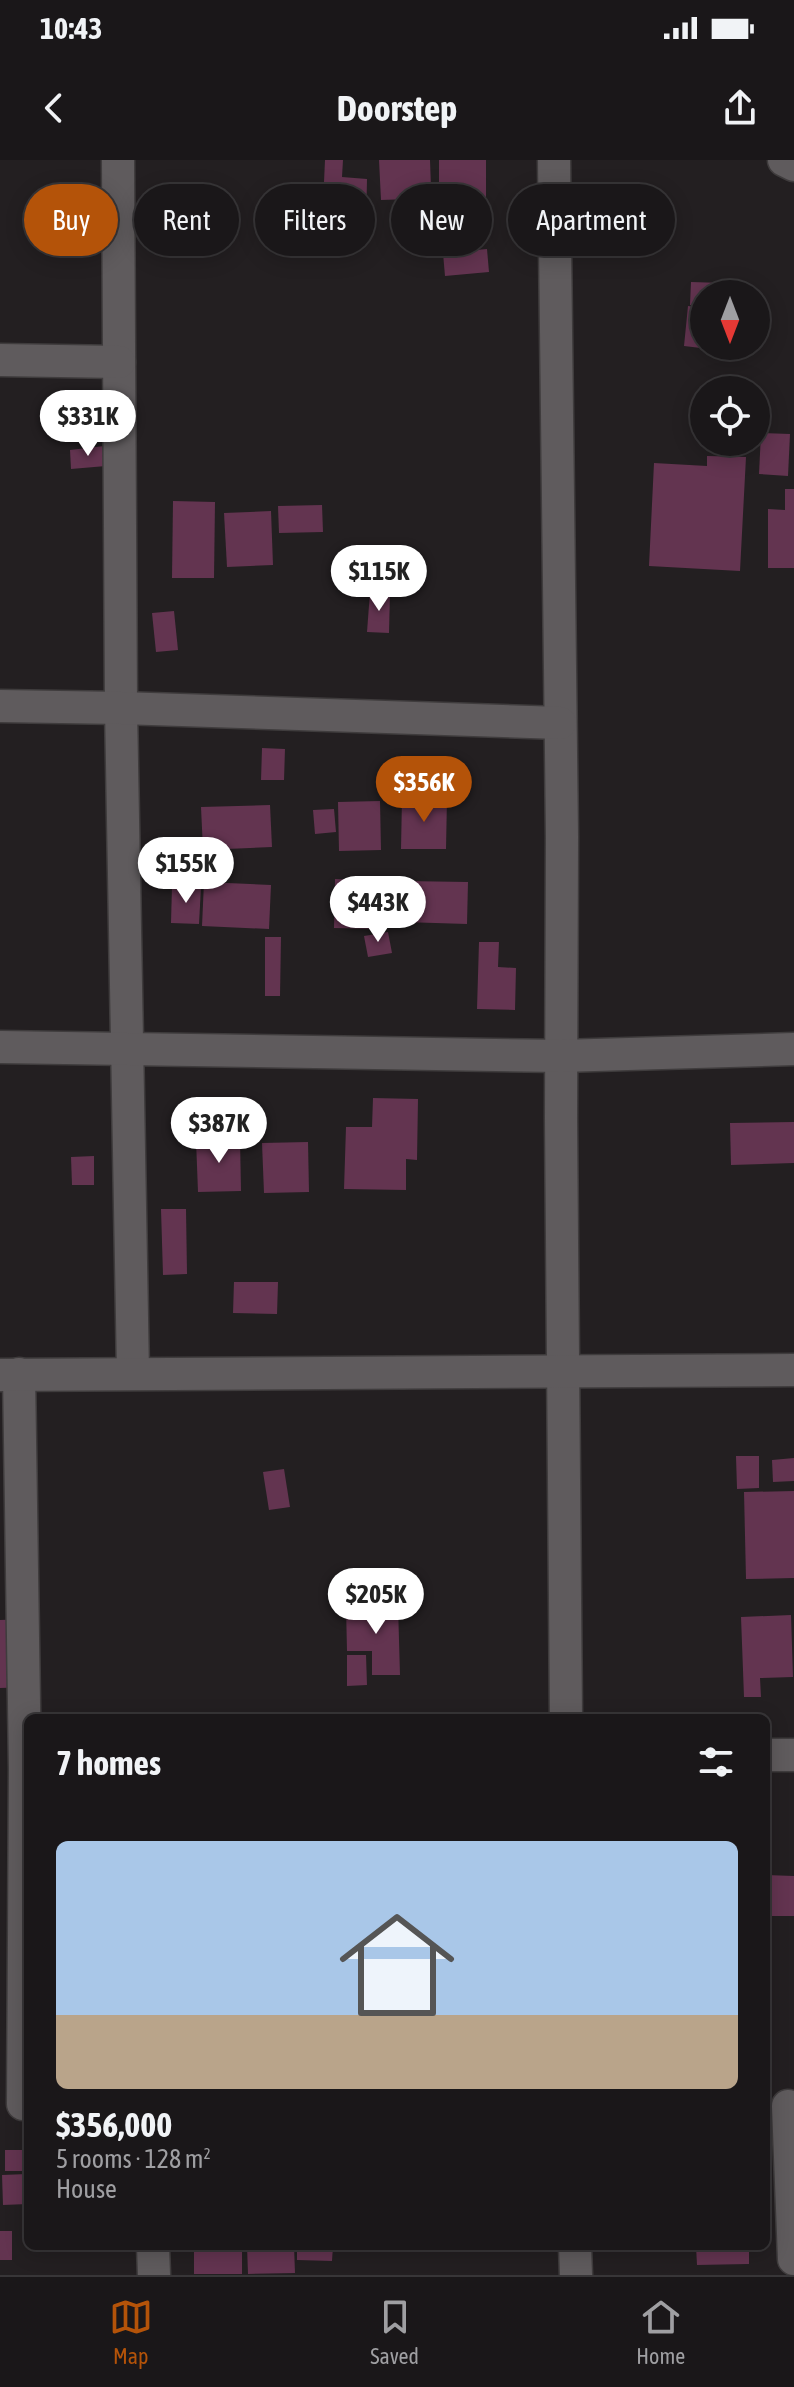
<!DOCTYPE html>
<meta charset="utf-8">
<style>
:root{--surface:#1a1719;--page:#272426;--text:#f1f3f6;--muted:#9f9fa2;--line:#383638;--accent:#b45309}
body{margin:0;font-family:"Asap Condensed",sans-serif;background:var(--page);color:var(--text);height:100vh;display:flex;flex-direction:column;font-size:30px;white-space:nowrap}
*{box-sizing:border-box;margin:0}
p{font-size:26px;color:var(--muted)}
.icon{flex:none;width:44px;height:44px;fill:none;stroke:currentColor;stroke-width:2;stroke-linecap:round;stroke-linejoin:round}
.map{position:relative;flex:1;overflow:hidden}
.panel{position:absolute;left:24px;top:1554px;width:746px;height:536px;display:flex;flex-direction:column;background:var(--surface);border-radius:12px;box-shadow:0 4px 20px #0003,0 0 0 2px var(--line)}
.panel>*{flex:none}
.hud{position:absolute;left:24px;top:24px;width:746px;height:72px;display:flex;gap:16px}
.needle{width:52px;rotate:180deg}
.tools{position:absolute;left:690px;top:120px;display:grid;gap:16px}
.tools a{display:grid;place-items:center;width:80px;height:80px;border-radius:50%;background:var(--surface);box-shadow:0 4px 20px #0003,0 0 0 2px var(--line);font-size:40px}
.price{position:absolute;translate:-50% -68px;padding:0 18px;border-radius:28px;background:#fff;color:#222;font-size:26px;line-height:52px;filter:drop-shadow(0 2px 4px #0008)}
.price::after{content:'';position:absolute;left:50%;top:48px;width:24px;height:18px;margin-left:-12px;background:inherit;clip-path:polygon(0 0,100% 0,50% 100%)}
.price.selected{background:var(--accent);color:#fff}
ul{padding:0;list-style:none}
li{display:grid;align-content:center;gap:16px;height:424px;padding:0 32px}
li+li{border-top:2px solid var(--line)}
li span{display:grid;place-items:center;height:248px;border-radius:12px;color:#555}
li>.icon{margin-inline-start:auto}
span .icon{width:144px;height:144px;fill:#fffc;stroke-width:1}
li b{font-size:34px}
h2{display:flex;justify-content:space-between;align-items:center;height:96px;padding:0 32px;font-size:34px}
.pill{padding:0 28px;border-radius:36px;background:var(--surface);box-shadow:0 4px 20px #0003,0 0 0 2px var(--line);font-size:28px;line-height:72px}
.pill.selected{background:var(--accent);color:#fff}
.status{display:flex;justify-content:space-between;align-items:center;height:56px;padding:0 40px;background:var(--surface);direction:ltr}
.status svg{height:22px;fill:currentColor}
header{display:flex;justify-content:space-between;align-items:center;height:104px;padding:0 32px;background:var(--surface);font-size:36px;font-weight:700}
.tabs{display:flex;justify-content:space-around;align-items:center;height:112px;border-top:2px solid var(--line);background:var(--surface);font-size:22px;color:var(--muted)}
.tabs a{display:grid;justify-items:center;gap:4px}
.tabs .selected{color:var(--accent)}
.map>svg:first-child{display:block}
.building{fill:#633450}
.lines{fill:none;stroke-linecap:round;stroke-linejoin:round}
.minor-casing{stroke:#3f3c3d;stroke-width:35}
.minor{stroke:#5f5b5d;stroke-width:32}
</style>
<div class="status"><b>10:43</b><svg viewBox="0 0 49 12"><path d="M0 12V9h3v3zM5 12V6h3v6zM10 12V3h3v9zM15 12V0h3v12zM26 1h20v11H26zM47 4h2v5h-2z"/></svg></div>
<header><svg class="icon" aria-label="back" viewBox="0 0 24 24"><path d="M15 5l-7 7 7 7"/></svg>Doorstep<svg class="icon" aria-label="share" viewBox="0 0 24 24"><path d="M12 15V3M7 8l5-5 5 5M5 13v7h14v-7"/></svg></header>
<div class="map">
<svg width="794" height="2115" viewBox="0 0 794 2115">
<rect width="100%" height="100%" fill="#231f21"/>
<g class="building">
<polygon points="325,0 343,0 342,17 367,19 366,68 322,66"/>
<polygon points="379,0 430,0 432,55 411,56 411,39 381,40"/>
<polygon points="439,0 486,0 486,39 439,37"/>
<polygon points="487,89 489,112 445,116 443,93"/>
<polygon points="691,122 724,123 723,134 704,134 704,146 690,145"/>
<polygon points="688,146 704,148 704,186 726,186 726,191 684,186"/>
<polygon points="761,273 790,274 788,316 759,314"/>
<polygon points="104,286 106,306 71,309 70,290"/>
<polygon points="707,296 746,297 740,411 649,406 654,303 707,306"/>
<polygon points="785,329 794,329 794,408 768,408 768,349 785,350"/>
<polygon points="173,341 215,342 214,418 172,418"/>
<polygon points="322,345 323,372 279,373 278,346"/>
<polygon points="271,351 273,405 227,407 224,353"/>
<polygon points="370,432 390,432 389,473 367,472"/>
<polygon points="174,451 178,490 156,492 152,453"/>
<polygon points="262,588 285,589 284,620 261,620"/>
<polygon points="402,638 447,638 446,689 401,689"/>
<polygon points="380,641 381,690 339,691 338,642"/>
<polygon points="270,645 272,687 203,690 201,647"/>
<polygon points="334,649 336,672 315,674 313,650"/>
<polygon points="335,719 383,721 381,769 334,768"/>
<polygon points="404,721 468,722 467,764 403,762"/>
<polygon points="204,722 271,725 269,769 202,766"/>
<polygon points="172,726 201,727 199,764 171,763"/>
<polygon points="388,772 392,793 368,797 364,776"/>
<polygon points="265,777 281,777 280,836 265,836"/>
<polygon points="479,782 499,782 498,807 516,808 515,850 477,849"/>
<polygon points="373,938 418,939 417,1000 406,999 406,1030 344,1029 346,967 372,967"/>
<polygon points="794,962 794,1003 731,1005 730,963"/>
<polygon points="240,979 241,1031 198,1032 196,980"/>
<polygon points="308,982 309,1032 264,1033 262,983"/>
<polygon points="94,996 94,1025 72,1025 71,997"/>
<polygon points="161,1049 186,1049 187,1114 163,1115"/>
<polygon points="234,1122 278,1122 277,1154 233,1153"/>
<polygon points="736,1296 759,1296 759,1328 737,1329"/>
<polygon points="794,1298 794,1321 773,1322 772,1300"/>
<polygon points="284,1309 290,1347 269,1350 263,1312"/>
<polygon points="794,1331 794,1418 746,1419 744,1332"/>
<polygon points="398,1445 400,1515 372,1515 372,1491 347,1491 346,1447"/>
<polygon points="791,1455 793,1517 760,1518 761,1537 744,1537 741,1457"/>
<polygon points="30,1459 32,1527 0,1528 0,1460"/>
<polygon points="347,1495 366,1495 367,1525 347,1526"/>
<polygon points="766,1715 794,1716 794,1756 766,1756"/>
<rect x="5" y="1990" width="19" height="21"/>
<polygon points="27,2014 28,2044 3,2045 2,2015"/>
<rect x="0" y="2071" width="12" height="29"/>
<rect x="194" y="2086" width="48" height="28"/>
<polygon points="247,2086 294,2086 295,2113 248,2114"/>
<polygon points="297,2086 333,2086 332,2101 297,2100"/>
<polygon points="696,2086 749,2086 749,2104 697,2105"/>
</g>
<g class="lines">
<g class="minor-casing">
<g id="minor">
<polyline points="118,0 121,548 133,1213"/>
<polyline points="554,0 562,677 561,959 566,1558"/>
<polyline points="784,0 794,5"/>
<polyline points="0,200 119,202"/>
<polyline points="0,546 121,548 560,563"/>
<polyline points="0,887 561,896 794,889"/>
<polyline points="19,1214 25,1609 23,1944"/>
<polyline points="0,1215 794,1210"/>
<polyline points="766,1595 794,1595"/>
<polyline points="788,1946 794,2099"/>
<polyline points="153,2086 154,2115"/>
<polyline points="575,2086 576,2115"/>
</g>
</g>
<use href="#minor" class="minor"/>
</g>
</svg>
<div class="tools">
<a><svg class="needle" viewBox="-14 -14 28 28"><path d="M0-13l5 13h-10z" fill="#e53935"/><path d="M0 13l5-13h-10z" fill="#9f9fa2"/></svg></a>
<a><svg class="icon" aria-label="locate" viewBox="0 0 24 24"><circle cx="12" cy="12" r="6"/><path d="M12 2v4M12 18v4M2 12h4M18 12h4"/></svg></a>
</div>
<b class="price" style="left:88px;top:298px">$331K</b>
<b class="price" style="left:379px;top:453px">$115K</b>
<b class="price selected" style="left:424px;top:664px">$356K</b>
<b class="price" style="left:186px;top:745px">$155K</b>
<b class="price" style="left:378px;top:784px">$443K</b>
<b class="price" style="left:219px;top:1005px">$387K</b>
<b class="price" style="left:376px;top:1476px">$205K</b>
<div class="hud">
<a class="pill selected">Buy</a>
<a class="pill">Rent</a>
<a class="pill">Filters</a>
<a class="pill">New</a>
<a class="pill">Apartment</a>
</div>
<section class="panel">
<h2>7 homes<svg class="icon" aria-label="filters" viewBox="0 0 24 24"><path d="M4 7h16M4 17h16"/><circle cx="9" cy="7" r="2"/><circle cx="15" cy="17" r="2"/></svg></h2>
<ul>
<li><span style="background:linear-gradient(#a9c7e8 70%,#b9a48a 0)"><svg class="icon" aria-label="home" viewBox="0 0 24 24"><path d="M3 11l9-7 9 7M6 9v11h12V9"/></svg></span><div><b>$356,000</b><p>5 rooms · 128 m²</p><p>House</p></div></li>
</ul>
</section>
</div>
<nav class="tabs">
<a class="selected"><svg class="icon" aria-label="map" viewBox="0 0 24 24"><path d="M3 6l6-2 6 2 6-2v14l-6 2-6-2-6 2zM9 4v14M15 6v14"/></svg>Map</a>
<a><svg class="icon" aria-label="saved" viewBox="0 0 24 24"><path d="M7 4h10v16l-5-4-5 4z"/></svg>Saved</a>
<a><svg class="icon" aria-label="home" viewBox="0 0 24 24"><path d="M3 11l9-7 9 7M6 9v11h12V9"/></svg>Home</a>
</nav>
